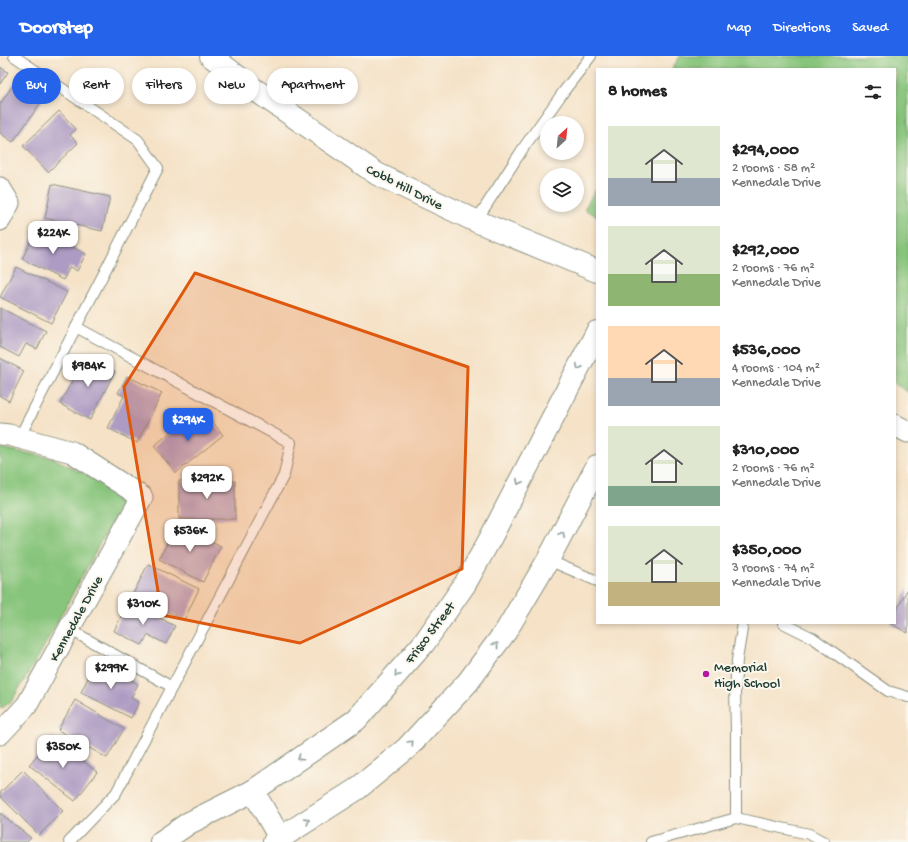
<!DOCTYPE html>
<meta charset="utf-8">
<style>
:root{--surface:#fff;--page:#f2f2f2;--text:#222;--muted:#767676;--accent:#2563eb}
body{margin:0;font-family:"Gochi Hand",sans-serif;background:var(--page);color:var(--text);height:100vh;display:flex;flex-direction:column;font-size:15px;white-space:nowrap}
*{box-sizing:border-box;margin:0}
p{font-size:13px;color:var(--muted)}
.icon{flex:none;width:22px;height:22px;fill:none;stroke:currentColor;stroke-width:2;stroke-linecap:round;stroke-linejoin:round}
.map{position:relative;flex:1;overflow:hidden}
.details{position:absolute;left:596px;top:12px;width:300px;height:556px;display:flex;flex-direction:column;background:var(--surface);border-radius:0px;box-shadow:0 2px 6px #0003}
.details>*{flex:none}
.banner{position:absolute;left:12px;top:12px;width:380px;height:36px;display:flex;gap:8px}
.needle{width:26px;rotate:27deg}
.tools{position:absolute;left:540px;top:60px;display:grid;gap:8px}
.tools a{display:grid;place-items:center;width:44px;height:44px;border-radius:50%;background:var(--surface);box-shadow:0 2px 6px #0003;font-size:20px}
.price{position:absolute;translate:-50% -34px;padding:0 9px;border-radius:8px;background:#fff;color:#222;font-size:13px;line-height:26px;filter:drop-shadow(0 1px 2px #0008)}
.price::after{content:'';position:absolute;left:50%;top:24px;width:12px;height:9px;margin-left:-6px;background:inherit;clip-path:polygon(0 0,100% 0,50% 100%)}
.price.current{background:var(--accent);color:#fff}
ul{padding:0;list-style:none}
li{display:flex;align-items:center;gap:12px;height:100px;padding:0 12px}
li span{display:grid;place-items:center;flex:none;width:112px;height:80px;border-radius:0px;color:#555}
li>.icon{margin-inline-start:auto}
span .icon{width:48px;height:48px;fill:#fffc;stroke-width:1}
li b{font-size:17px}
h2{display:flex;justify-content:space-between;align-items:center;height:48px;padding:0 12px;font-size:17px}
.tag{padding:0 14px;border-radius:18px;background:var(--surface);box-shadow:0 2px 6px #0003;font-size:14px;line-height:36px}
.tag.current{background:var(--accent);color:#fff}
header{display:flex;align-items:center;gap:24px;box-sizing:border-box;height:56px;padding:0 20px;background:var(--accent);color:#fff}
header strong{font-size:19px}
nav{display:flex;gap:22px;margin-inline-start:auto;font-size:14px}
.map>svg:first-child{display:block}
.green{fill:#88c57c;stroke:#548158}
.building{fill:#ae9bc3}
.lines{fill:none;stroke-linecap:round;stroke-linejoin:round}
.service-casing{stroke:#8a907e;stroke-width:12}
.minor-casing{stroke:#8a907e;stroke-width:23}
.tertiary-casing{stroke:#8a907e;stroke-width:24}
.service{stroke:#fff;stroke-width:10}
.minor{stroke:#fff;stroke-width:21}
.tertiary{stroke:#fff;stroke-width:22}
.oneway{stroke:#8f9e9a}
.marked{fill:#de580e;fill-opacity:0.2;stroke:#de580e;stroke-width:3;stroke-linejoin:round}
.poi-dot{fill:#b5179e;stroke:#fbf7ec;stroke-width:1.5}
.labels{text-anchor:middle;stroke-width:4;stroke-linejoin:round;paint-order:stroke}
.street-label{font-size:14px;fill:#1f3d34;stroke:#fbf7ec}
.poi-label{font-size:14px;fill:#1f3d34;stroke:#fbf7ec;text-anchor:start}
</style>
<header>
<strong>Doorstep</strong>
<nav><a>Map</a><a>Directions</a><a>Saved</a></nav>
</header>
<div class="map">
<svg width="908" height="786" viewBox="0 0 908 786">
<rect width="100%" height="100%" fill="#fbf7ec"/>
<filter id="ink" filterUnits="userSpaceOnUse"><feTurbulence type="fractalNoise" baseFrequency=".025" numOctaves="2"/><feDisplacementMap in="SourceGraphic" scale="8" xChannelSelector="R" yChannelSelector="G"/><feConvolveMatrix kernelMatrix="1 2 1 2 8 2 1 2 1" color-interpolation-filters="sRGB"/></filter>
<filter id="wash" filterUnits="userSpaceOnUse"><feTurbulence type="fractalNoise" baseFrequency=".012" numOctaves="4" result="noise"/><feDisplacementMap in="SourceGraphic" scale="16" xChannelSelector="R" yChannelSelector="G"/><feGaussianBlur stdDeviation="0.9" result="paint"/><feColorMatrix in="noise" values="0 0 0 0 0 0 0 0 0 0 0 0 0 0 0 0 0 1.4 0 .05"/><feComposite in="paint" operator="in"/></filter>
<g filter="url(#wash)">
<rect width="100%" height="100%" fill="#f5e2c7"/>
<g class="green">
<polygon points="680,0 908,0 908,336 895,328 895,13 672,13"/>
<polygon points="597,132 597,160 584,153"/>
<polygon points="0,392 53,402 110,431 123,445 40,598 11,646 0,653"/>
</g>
<g id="blocks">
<g class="building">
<polygon points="0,11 8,16 0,28"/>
<polygon points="17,23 44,42 13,86 0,77 0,48"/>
<polygon points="59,55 76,73 70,79 78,87 48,116 23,90"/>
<polygon points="52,128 110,141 102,175 45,162"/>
<polygon points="37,173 86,198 77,215 70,211 63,224 22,203"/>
<polygon points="16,211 67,236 51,267 0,241"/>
<polygon points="0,252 46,275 37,293 26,288 19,301 0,291"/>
<polygon points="85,300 115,315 90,364 60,348"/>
<polygon points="0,302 24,315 9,345 0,340"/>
<polygon points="127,320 162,337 137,387 108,372 124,340 118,337"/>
<polygon points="195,356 206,370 212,365 223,379 176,417 154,390"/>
<rect x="179" y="425" width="56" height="38"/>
<polygon points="177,468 221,490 203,526 159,503"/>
<polygon points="148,508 199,533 184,564 133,538"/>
<polygon points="908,532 908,577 889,567 895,567 895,558"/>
<polygon points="128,546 175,570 166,588 148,579 142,589 114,575"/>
<polygon points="96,606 138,628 131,642 139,646 131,662 81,636"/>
<polygon points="75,644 124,673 107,702 58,674"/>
<polygon points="52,681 97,716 75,745 29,709"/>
<polygon points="23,714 63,755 39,779 0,740 0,737"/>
<polygon points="0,757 31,782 27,786 0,786"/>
</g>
</g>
</g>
<g filter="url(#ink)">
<use href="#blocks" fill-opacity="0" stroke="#8a907e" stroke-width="1"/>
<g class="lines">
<g class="service-casing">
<g id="service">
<polyline points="14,0 138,84 158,112 19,382"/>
<polyline points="476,165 524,91 564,35 591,0"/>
<polyline points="548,504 597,525"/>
<polyline points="783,567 813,582 888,635 908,641"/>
<polyline points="69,573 172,631"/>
<polyline points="736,762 736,676 735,634 737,604 743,567"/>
<polyline points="69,786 116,737 284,419 291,387 76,271"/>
<polyline points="651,786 736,762 809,778 824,786"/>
</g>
</g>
<g class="minor-casing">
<g id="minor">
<polyline points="0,132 9,147 0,164"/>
<polyline points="895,369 908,376"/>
<polyline points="0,378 9,379 72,396 142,441 27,649 0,678"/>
</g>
</g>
<g class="tertiary-casing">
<g id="tertiary">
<polyline points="211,0 251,31 377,118 476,165 597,215"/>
<polyline points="253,735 280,782"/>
<polyline points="161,786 189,767 253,735 356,664 424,587 465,528 490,483 597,276"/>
<polyline points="274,786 357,733 407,692 468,626 506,575 548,504 597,410"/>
</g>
</g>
<use href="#service" class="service"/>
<use href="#minor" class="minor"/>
<use href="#tertiary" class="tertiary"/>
</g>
<defs><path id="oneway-chevron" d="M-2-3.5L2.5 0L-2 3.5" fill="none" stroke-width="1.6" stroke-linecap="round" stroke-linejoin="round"/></defs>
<g class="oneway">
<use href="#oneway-chevron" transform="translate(579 311) rotate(117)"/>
<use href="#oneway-chevron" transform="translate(519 426) rotate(117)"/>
<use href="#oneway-chevron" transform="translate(562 478) rotate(-63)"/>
<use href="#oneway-chevron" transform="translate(496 589) rotate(-53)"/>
<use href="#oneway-chevron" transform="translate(397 618) rotate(131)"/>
<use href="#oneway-chevron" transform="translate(411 687) rotate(-46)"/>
<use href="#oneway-chevron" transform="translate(300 702) rotate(146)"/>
<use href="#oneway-chevron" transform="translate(307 765) rotate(-32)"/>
</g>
</g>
<path class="marked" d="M195 217 468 311 462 513 300 587 162 559 124 331Z"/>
<circle class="poi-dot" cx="706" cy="618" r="4"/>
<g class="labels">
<g class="street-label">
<text transform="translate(405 130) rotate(27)" y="5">Cobb Hill Drive</text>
<text transform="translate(75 562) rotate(-61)" y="5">Kennedale Drive</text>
<text transform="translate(429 576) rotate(-53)" y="5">Frisco Street</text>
</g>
<g class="poi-label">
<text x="714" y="615">Memorial<tspan x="714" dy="16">High School</tspan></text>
</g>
</g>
</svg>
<div class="tools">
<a><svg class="needle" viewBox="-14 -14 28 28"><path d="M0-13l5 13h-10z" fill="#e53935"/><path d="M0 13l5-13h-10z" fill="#767676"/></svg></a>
<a><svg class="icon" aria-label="layers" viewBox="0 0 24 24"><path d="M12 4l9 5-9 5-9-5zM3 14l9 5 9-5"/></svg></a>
</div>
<b class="price" style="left:53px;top:199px">$224K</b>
<b class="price" style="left:88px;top:332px">$984K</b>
<b class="price current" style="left:188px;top:386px">$294K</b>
<b class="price" style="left:207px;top:444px">$292K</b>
<b class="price" style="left:190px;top:497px">$536K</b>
<b class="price" style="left:143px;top:570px">$310K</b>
<b class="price" style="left:111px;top:634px">$299K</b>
<b class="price" style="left:63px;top:713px">$350K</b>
<div class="banner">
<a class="tag current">Buy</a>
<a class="tag">Rent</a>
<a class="tag">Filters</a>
<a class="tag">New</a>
<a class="tag">Apartment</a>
</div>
<section class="details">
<h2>8 homes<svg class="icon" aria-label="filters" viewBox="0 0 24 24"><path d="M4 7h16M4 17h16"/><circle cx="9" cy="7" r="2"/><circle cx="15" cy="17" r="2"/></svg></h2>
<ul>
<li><span style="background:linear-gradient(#dfe7d0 65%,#9aa5b1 0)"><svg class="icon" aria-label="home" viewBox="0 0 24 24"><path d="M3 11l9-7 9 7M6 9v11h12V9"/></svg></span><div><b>$294,000</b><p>2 rooms · 58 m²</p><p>Kennedale Drive</p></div></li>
<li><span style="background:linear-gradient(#dfe7d0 60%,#8fb573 0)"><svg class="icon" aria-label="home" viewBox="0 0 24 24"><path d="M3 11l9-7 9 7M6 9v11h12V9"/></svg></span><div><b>$292,000</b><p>2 rooms · 76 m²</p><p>Kennedale Drive</p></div></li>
<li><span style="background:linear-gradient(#ffd9b3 65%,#9aa5b1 0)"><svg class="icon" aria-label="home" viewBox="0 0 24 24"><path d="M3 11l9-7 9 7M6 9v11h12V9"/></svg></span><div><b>$536,000</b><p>4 rooms · 104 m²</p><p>Kennedale Drive</p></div></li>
<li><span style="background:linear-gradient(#dfe7d0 75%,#7fa58c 0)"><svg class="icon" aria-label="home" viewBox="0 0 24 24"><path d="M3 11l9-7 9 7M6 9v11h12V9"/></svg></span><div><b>$310,000</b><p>2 rooms · 76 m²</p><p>Kennedale Drive</p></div></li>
<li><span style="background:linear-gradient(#dfe7d0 70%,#c2b280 0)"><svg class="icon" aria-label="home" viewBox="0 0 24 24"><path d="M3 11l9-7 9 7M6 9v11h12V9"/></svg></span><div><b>$350,000</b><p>3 rooms · 74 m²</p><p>Kennedale Drive</p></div></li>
</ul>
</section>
</div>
